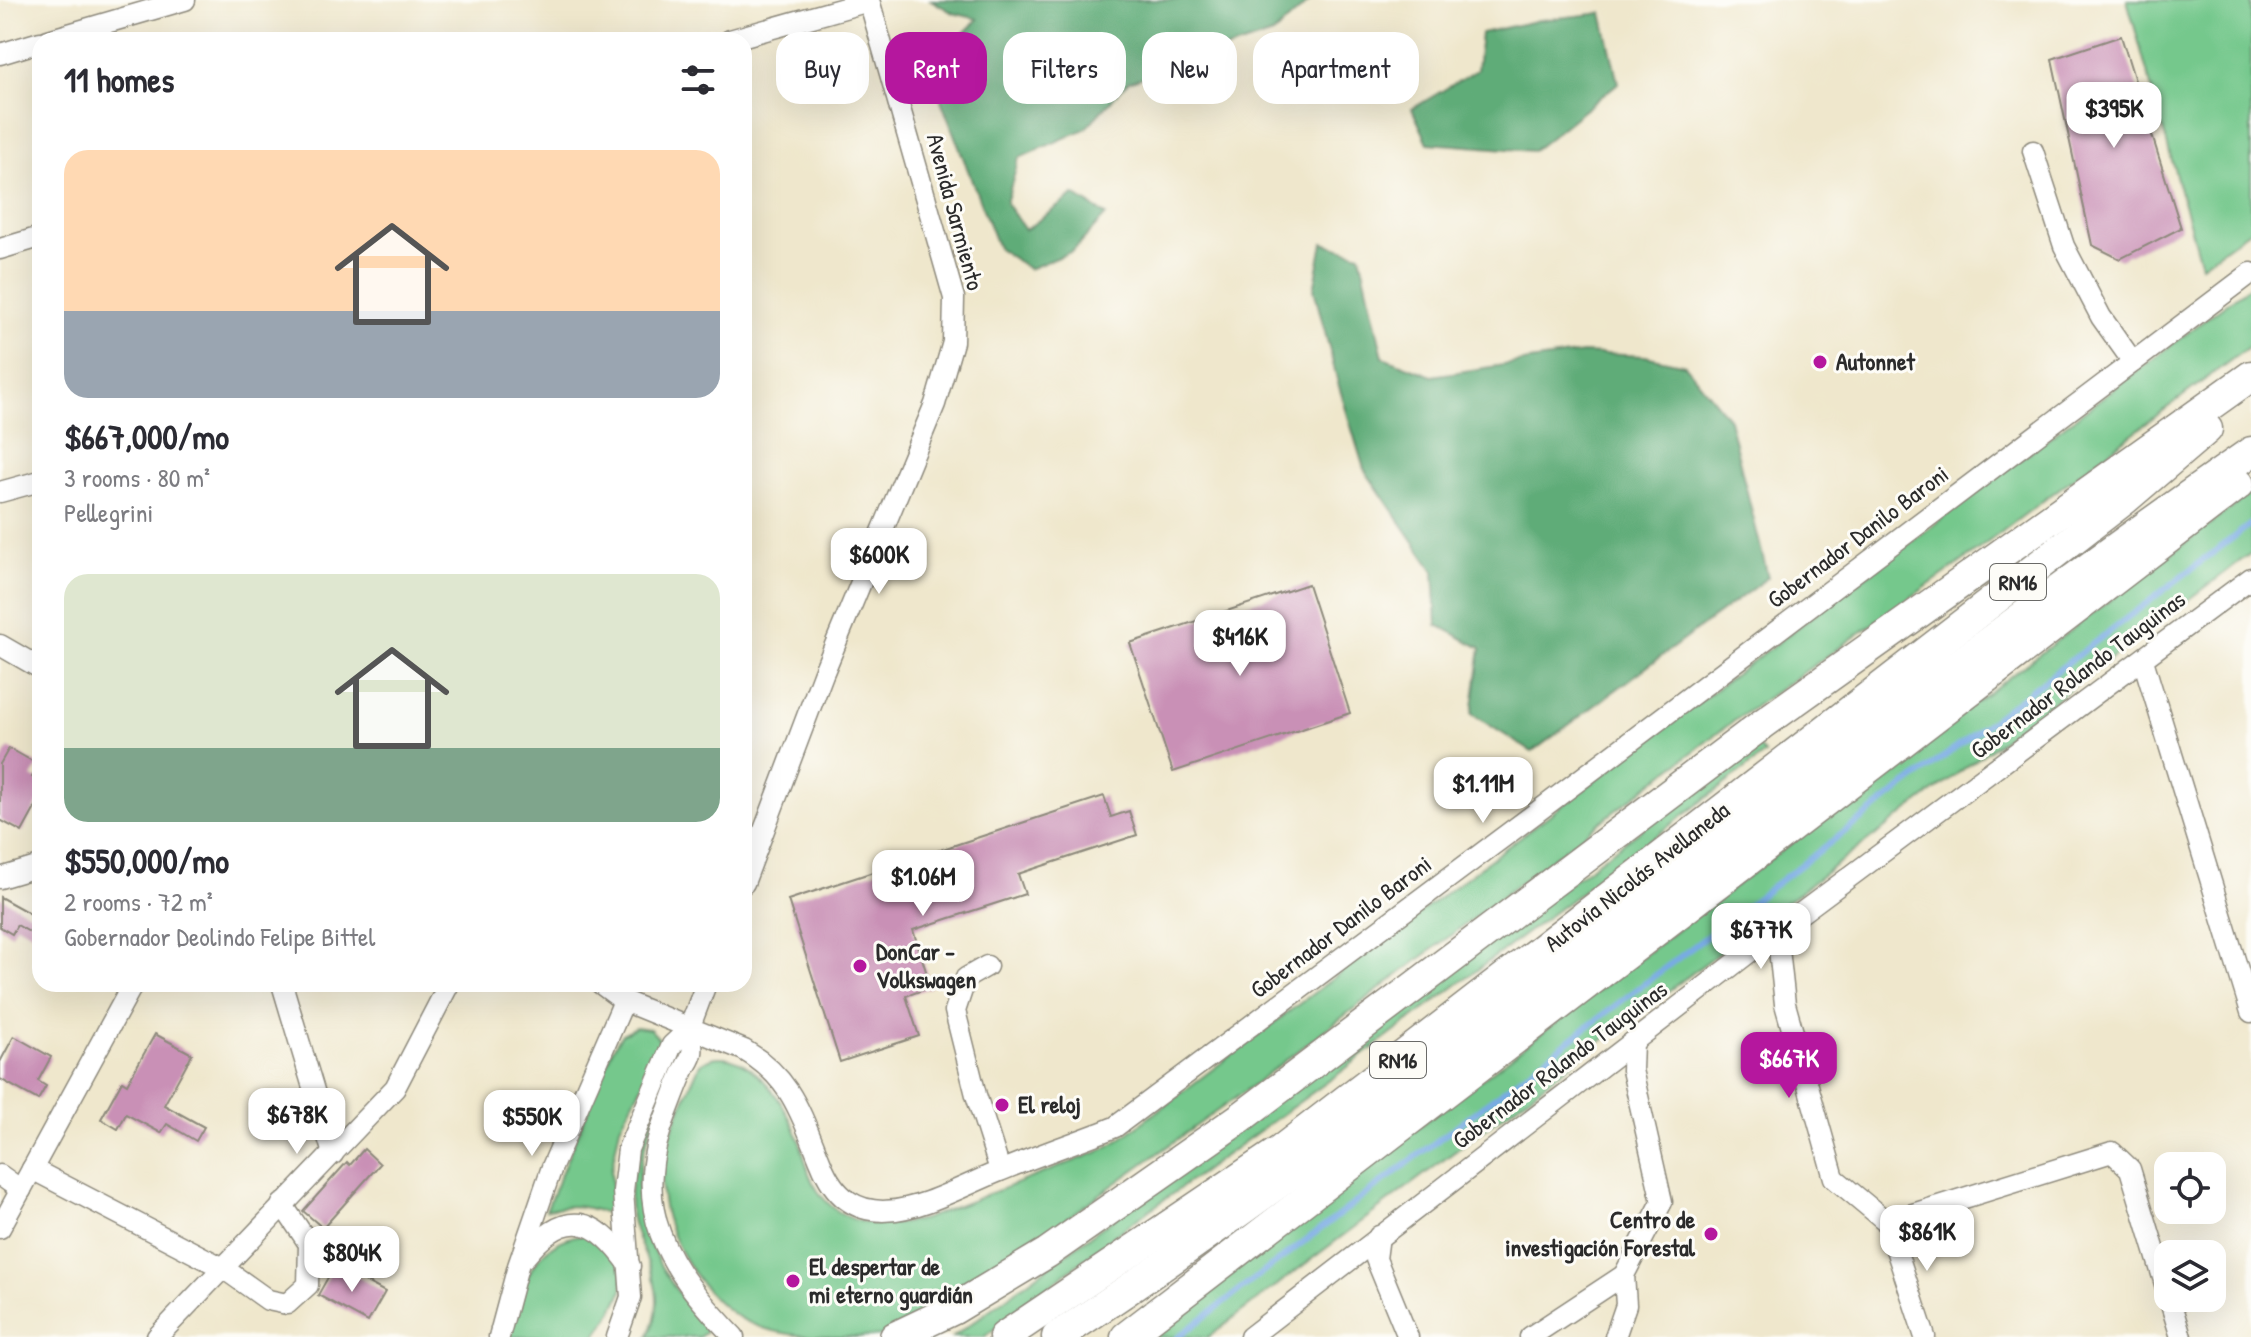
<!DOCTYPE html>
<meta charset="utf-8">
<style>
:root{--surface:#fff;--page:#f2f2f3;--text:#2b2b33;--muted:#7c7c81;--accent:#b5179e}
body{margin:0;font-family:"Patrick Hand",sans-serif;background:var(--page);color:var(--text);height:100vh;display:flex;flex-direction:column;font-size:30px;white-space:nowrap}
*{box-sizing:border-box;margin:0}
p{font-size:26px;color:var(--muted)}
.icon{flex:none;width:44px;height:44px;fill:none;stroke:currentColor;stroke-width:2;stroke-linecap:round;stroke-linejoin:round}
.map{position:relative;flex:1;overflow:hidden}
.side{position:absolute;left:32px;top:32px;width:720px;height:960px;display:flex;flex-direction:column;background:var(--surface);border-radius:24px;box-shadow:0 8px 32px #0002}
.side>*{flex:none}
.top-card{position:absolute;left:776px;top:32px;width:760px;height:72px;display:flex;gap:16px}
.controls{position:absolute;left:2154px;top:1152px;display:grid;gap:16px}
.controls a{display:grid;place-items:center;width:72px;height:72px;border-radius:16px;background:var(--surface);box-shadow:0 8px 32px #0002;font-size:40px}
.price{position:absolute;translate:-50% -68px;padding:0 18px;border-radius:16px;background:#fff;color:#222;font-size:26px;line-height:52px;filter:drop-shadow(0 2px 4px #0008)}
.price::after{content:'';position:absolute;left:50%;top:48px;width:24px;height:18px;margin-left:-12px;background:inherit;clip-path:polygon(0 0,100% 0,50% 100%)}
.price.active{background:var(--accent);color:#fff}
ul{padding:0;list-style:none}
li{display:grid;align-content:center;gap:16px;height:424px;padding:0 32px}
li span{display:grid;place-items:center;height:248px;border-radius:24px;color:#555}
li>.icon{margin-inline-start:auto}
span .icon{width:144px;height:144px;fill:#fffc;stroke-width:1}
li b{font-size:34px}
h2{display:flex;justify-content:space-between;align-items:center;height:96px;padding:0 32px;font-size:34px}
.tag{padding:0 28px;border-radius:24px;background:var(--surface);box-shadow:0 8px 32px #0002;font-size:28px;line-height:72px}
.tag.active{background:var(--accent);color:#fff}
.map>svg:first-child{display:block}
.green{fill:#74c88c;stroke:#507a5c;stroke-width:2}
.forest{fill:#5fac78;stroke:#456c52;stroke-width:2}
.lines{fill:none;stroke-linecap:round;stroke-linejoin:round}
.stream{stroke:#78aae4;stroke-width:6}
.building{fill:#c990b6}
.minor-casing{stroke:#8d897c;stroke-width:23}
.highway-casing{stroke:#8d897c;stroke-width:33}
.minor{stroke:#fff;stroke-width:20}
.highway{stroke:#fff;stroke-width:30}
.poi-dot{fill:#b5179e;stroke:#fdfcf7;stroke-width:3}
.labels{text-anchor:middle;stroke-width:6;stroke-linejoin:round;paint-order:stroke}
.shield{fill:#fdfcf7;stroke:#6a6a68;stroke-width:2}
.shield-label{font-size:22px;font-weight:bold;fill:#2b2b2b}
.street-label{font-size:24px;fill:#2b2b2b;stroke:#fdfcf7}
.poi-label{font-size:24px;font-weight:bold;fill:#2b2b2b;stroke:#fdfcf7;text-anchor:start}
</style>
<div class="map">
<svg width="2251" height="1337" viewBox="0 0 2251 1337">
<rect width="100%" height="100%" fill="#fdfcf7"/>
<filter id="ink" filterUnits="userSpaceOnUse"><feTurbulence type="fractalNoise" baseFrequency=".0125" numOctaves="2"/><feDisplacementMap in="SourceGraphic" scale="16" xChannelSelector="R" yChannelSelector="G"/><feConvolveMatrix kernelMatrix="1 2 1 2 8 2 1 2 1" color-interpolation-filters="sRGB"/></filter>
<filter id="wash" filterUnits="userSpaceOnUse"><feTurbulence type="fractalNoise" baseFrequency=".006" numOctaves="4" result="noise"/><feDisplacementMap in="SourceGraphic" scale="32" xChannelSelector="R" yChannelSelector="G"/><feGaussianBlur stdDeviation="1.8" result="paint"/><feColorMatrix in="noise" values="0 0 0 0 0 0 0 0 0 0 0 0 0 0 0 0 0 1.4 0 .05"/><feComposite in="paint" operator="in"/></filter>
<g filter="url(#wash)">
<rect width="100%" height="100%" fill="#efe7cc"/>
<g class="green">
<polygon points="2127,0 2251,0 2251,230 2201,265"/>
<path d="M2251 285V345L1960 563 1727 726 1245 1091 938 1310C920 1319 901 1331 882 1336 870 1337 853 1337 840 1337 768 1337 725 1326 686 1261 673 1240 664 1216 662 1192 659 1147 683 1104 700 1064 713 1055 725 1055 740 1062 768 1077 788 1110 799 1139 805 1157 807 1176 818 1191 843 1228 886 1229 924 1219L1098 1152 1119 1140Z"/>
<polygon points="2251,493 2251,553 1208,1337 1143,1337"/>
<polygon points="1756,745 1765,754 1341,1072 1115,1235 984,1337 953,1337"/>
<path d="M636 1027 650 1029 661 1041V1049L620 1127 611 1171 614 1217C589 1206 572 1203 546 1210L612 1050 622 1034Z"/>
<path d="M673 1068 675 1069C641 1151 617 1196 668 1278 679 1296 695 1310 706 1327L705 1333 699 1337H648C677 1281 627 1248 630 1196 632 1150 654 1109 673 1068Z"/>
<path d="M583 1234C605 1240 626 1260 623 1286 621 1300 604 1325 595 1337H509C523 1289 526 1245 583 1234Z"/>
</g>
<g class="forest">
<polygon points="931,0 1311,0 1273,34 1128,82 1085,129 1019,158 1006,203 1025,230 1074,195 1106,215 1073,251 1029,269 998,248 941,100 947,50 978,19 953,13"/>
<polygon points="1602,13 1618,83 1533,151 1428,143 1412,109 1477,70 1481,33 1540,20"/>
<polygon points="1323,243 1360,254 1383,357 1432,376 1582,353 1645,356 1685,365 1729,419 1768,577 1532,752 1472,714 1481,648 1437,625 1434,571 1364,469 1338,383 1314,289"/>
</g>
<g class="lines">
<polyline class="stream" points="1178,1337 2251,524"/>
</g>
<g id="blocks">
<g class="building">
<polygon points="2121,36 2181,228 2120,259 2092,245 2052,59"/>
<polygon points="1308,584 1350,713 1173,772 1130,643"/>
<polygon points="9,748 39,765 32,777 40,781 40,799 22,832 0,820 0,764"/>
<polygon points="1104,796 1111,817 1129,811 1137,835 1018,874 1025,894 913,930 931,987 906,996 919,1036 840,1062 788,900"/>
<polygon points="0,897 40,919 40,938 17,925 12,934 0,927"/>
<polygon points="155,1034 192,1054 164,1105 204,1127 196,1141 167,1124 161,1133 126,1114 118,1129 101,1119 122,1081 127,1084"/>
<polygon points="14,1036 51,1057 38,1081 46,1086 38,1100 0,1079 0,1062"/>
<polygon points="364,1149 380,1164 323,1228 303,1211 347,1162 350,1165"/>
<polygon points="335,1265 385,1292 368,1322 318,1295"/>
</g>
</g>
</g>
<g filter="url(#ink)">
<use href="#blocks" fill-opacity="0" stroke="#8d897c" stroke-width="2"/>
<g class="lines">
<g class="minor-casing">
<g id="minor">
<polyline points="48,40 185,0"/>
<polyline points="730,40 869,1"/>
<polyline points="0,54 40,42"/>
<polyline points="2033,151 2064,246 2101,317 2133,362"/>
<polyline points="0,249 40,237"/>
<polyline points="0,492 40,481"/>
<polyline points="0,645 40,668"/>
<polyline points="2143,660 2251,1012"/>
<polyline points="0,878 40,866"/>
<polyline points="744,883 823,674 935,404 953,342 954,298 869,0"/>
<polyline points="1777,931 1785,1004 1834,1178 1887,1222 1925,1337"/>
<polyline points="987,966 966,978 955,1011 976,1095 1000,1170"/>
<polyline points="282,984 333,1154"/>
<path d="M601 984 624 1001 744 1050C792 1078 801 1115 821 1163 856 1252 941 1194 1000 1171 1038 1155 1077 1142 1115 1127L1533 815 2251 273"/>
<path d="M689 1029C690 1036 694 1047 692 1053 691 1059 686 1065 684 1070 678 1083 673 1097 668 1110 627 1208 667 1267 734 1337"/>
<polyline points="32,1169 223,1268 268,1300 287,1304 308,1285 309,1244 282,1204"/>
<polyline points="0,1175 21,1190"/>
<polyline points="1887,1222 2112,1152 2130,1169 2168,1294"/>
<polyline points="0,1228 133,984"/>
<polyline points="1379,1236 1376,1259 1408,1337"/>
<path d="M525 1257C566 1206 596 1217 630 1266"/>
<polyline points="2169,1298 2181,1337"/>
<polyline points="157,1337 395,1088 449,984"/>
<polyline points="499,1337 518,1266 552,1167 624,1001"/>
<polyline points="617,1337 631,1297 623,1191 628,1149 672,1045 689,1029 706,984"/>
<polyline points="1250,1337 1777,931 2251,578"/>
<polyline points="1530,1337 1624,1275 1662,1202 1632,1070 1633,1042"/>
<polyline points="1615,1337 1626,1305 1624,1275"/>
</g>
</g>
<g class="highway-casing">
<g id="highway">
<polyline points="895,1337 954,1309 1047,1253 1240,1118 1764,723 2251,376"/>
<polyline points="1004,1337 1280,1151 2125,499 2207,429"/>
<path d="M1057 1337C1228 1225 1390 1101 1552 976 1783 799 2012 618 2251 452"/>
<polyline points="1126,1337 2239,484"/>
</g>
</g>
<use href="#minor" class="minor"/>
<use href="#highway" class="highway"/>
</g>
</g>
<g class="poi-dot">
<circle cx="1820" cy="362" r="8"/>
<circle cx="860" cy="966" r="8"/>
<circle cx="1002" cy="1105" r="8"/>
<circle cx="1711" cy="1234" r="8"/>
<circle cx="793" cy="1281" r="8"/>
</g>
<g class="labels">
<g class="shield">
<rect x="1990" y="564" width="56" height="36" rx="6"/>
<rect x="1370" y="1042" width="56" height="36" rx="6"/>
</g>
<g class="shield-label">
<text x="2018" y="590">RN16</text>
<text x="1398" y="1068">RN16</text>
</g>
<g class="street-label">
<text transform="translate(955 212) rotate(75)" y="8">Avenida Sarmiento</text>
<text transform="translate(1858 537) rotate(-37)" y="8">Gobernador Danilo Baroni</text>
<text transform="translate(2078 675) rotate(-37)" y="8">Gobernador Rolando Tauguinas</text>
<text transform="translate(1637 877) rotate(-38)" y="8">Autovía Nicolás Avellaneda</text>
<text transform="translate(1341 927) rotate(-37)" y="8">Gobernador Danilo Baroni</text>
<text transform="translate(1560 1065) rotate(-37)" y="8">Gobernador Rolando Tauguinas</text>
</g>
<g class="poi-label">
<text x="1836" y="370">Autonnet</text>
<text x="876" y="960">DonCar -<tspan x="876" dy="28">Volkswagen</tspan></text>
<text x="1018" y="1113">El reloj</text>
<text x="1695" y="1228" text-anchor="end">Centro de<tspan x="1695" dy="28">investigación Forestal</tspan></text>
<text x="809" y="1275">El despertar de<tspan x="809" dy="28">mi eterno guardián</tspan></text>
</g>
</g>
</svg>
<div class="controls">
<a><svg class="icon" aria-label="locate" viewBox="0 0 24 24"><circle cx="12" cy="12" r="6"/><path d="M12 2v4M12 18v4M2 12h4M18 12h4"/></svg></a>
<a><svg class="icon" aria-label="layers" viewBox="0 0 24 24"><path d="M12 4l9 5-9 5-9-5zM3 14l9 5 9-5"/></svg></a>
</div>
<b class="price" style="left:2114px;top:150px">$395K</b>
<b class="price" style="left:879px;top:596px">$600K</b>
<b class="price" style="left:1240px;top:678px">$416K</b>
<b class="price" style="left:1483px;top:825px">$1.11M</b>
<b class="price" style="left:923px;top:918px">$1.06M</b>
<b class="price" style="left:1761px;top:971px">$677K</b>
<b class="price active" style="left:1789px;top:1100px">$667K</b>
<b class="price" style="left:297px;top:1156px">$678K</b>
<b class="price" style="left:532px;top:1158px">$550K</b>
<b class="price" style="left:1927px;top:1273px">$861K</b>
<b class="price" style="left:352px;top:1294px">$804K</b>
<div class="top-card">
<a class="tag">Buy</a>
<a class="tag active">Rent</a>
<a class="tag">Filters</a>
<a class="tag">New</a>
<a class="tag">Apartment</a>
</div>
<section class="side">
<h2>11 homes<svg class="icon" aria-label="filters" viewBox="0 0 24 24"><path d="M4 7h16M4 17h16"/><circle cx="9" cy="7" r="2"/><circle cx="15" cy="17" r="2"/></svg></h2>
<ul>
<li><span style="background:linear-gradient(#ffd9b3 65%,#9aa5b1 0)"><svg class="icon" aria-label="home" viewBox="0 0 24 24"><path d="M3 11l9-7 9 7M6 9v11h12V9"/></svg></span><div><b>$667,000/mo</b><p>3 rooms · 80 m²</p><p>Pellegrini</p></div></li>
<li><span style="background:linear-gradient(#dfe7d0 70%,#7fa58c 0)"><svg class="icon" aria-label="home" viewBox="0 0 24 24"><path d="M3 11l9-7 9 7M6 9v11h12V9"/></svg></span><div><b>$550,000/mo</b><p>2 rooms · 72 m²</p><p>Gobernador Deolindo Felipe Bittel</p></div></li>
</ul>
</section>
</div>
